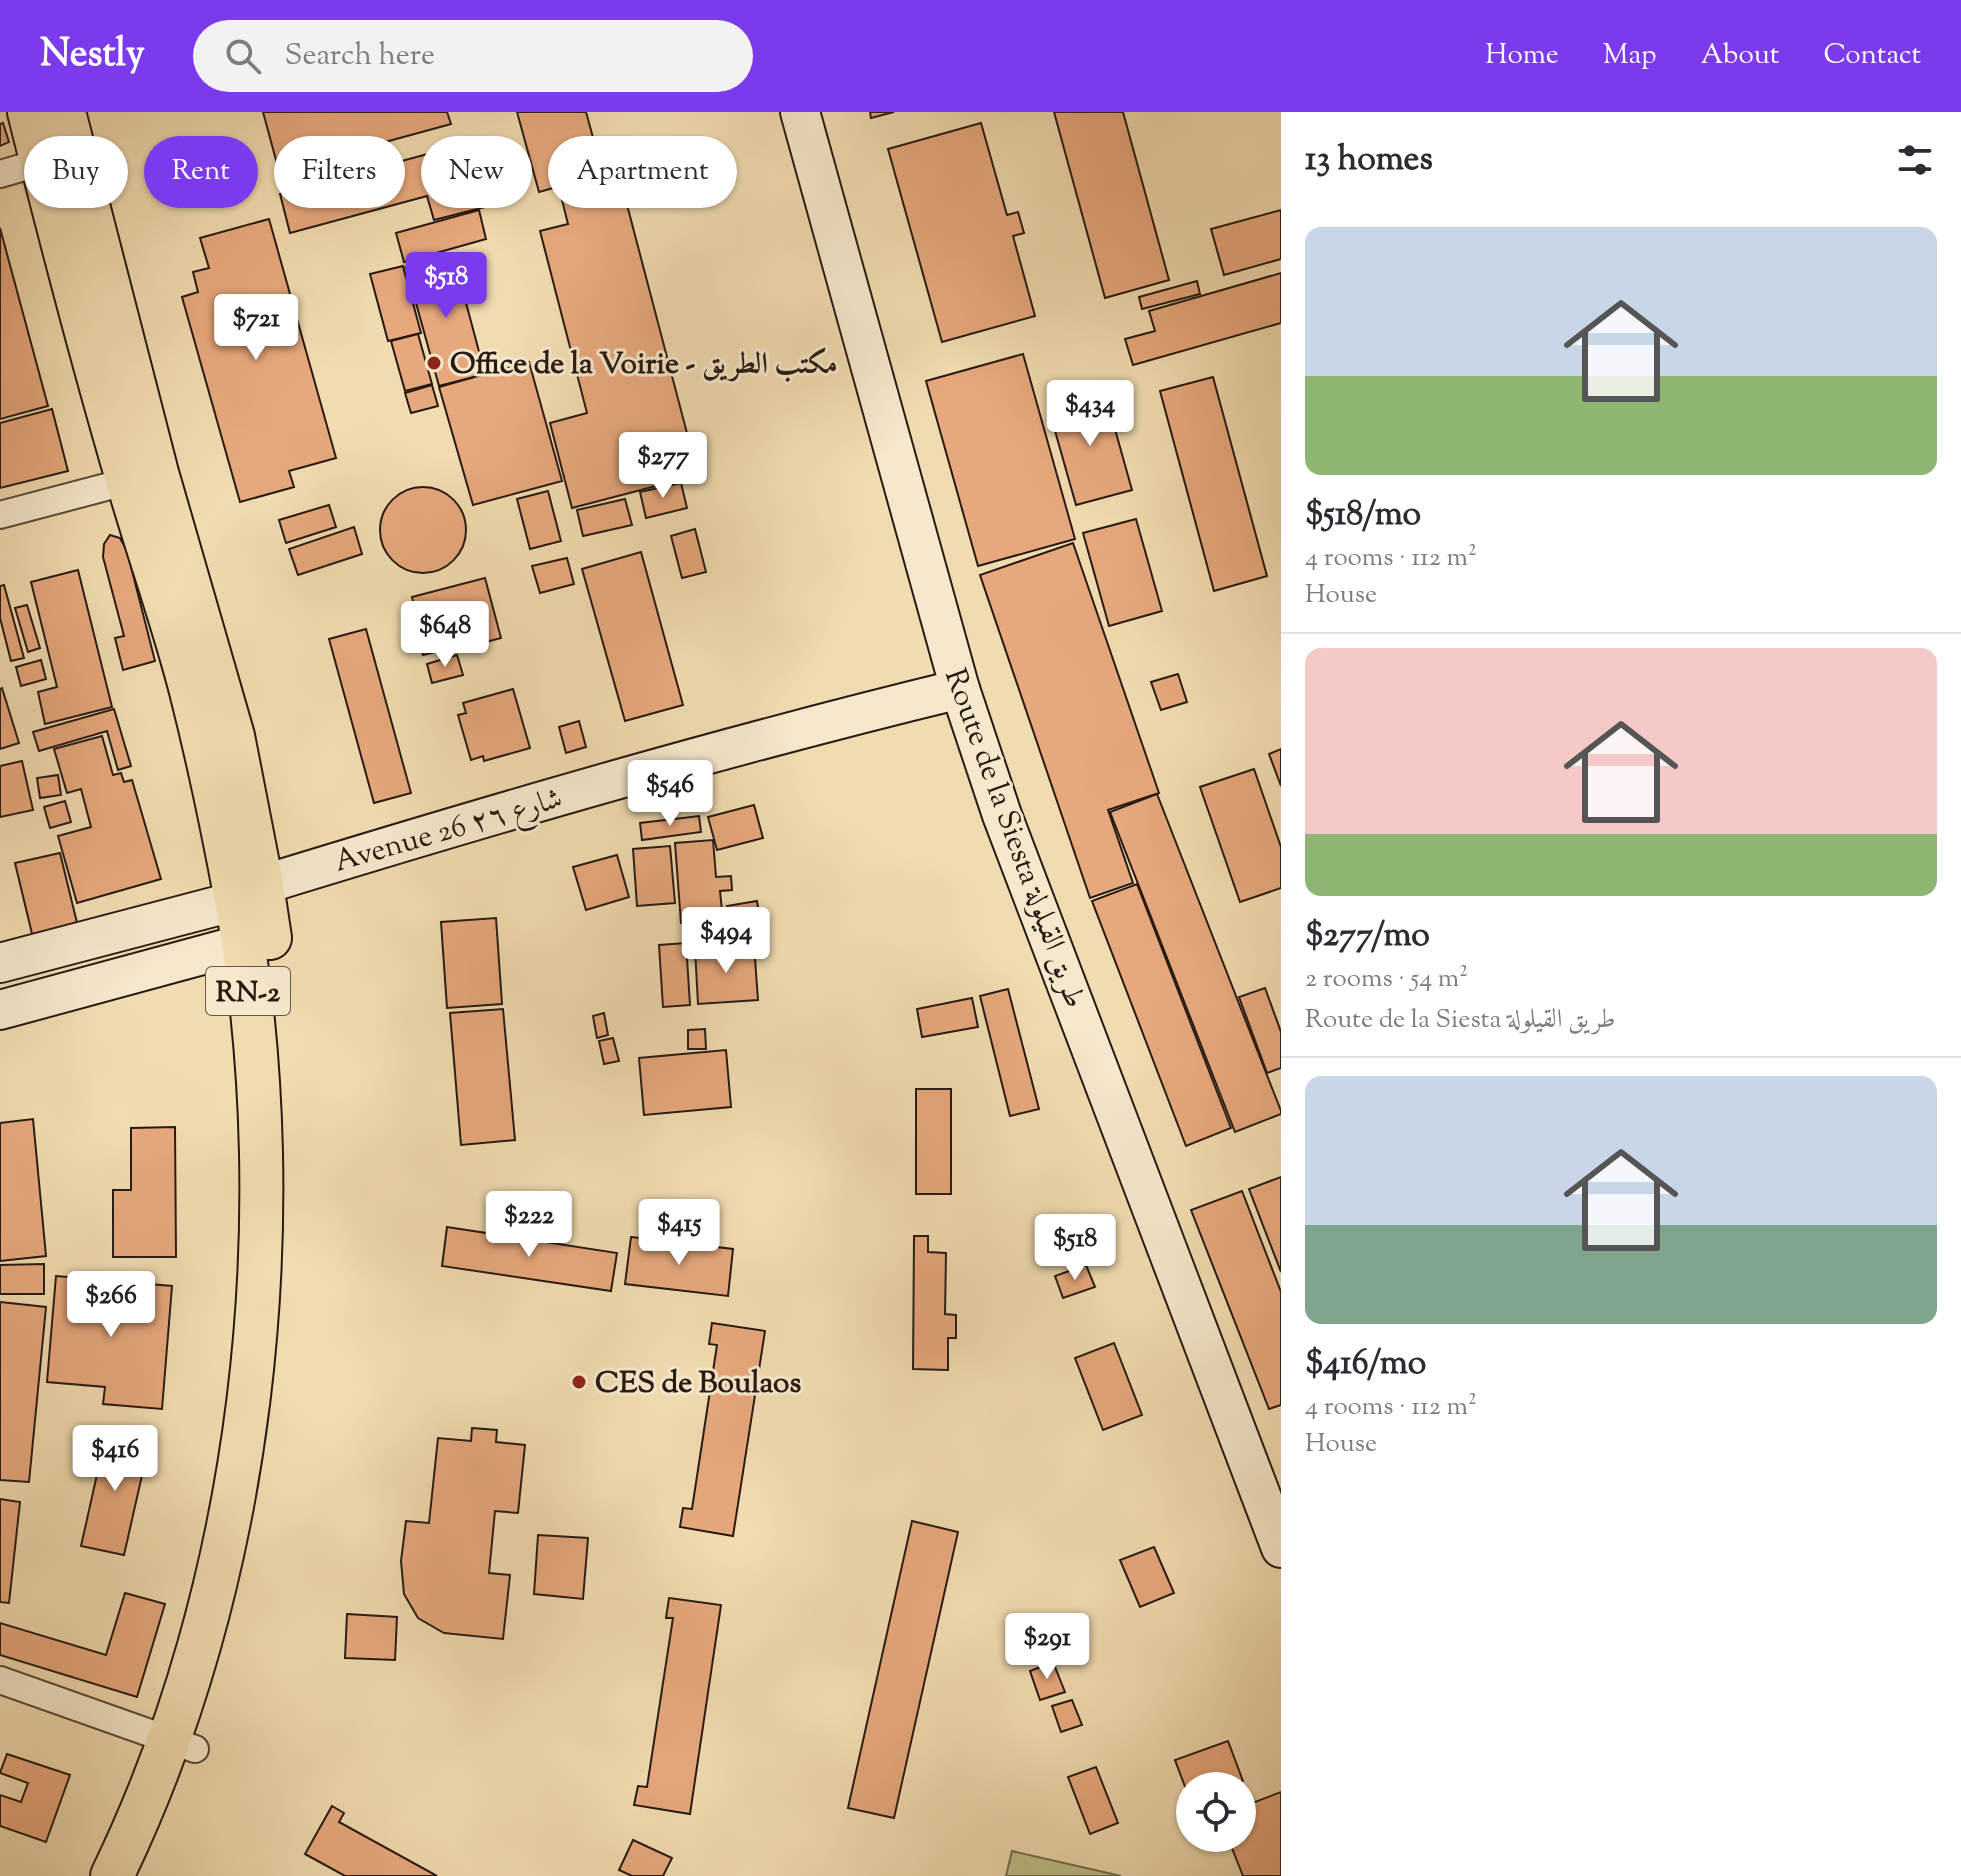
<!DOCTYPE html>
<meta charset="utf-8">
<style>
:root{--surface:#fff;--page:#f2f2f3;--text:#2b2b33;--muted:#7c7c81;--line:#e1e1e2;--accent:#7c3aed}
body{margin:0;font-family:"Sorts Mill Goudy",Amiri,serif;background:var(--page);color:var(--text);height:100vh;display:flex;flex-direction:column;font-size:30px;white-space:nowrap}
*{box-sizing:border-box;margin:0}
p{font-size:26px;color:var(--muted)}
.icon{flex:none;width:44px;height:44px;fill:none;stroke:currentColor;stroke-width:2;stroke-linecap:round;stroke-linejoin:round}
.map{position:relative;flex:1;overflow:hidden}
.drawer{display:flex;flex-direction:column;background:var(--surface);width:680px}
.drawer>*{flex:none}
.guide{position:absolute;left:24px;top:24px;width:760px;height:72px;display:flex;gap:16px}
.buttons{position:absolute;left:1176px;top:1660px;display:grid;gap:16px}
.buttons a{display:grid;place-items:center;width:80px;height:80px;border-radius:50%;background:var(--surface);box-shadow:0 2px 6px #0004;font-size:40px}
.price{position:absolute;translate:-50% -68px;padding:0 18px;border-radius:8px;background:#fff;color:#222;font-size:26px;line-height:52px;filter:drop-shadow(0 2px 4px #0008)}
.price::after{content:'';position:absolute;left:50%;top:48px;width:24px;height:18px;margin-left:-12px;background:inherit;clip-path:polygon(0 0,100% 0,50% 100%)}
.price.on{background:var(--accent);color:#fff}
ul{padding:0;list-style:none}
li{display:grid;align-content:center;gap:16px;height:424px;padding:0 24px}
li+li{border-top:2px solid var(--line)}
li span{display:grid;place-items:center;height:248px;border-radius:16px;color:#555}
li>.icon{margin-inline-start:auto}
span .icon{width:144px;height:144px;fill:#fffc;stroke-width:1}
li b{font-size:34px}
h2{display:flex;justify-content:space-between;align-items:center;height:96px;padding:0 24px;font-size:34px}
.chip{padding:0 28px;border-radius:36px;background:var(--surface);box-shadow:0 2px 6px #0004;font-size:28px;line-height:72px}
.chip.on{background:var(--accent);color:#fff}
header{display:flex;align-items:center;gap:48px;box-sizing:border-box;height:112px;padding:0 40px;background:var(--accent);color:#fff}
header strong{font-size:38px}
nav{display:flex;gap:44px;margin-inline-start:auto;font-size:28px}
.search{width:560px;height:72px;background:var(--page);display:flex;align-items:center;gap:20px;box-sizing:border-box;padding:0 28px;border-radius:44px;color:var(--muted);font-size:30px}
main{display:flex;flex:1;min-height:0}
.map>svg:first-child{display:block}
.green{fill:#bebf88;stroke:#726c4e;stroke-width:2}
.building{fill:#e7a87d;stroke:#271a13;stroke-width:2}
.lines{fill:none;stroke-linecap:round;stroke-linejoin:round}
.street-casing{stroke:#5a4a3a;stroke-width:30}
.secondary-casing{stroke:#271a13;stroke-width:42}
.primary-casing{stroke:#271a13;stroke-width:46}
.street{stroke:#f6e8cc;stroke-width:26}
.secondary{stroke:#f6e8cc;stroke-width:38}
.primary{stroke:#f1dbb0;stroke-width:42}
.poi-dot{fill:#8f2418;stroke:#f6e8cc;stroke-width:3}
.labels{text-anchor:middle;stroke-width:6;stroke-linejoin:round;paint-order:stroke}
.shield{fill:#f6e8cc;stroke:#65584a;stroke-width:2}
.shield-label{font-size:28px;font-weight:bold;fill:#271a13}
.poi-label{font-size:30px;font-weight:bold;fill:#271a13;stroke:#f6e8cc;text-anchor:start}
.street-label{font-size:30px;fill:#271a13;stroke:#f6e8cc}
</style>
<header>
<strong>Nestly</strong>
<div class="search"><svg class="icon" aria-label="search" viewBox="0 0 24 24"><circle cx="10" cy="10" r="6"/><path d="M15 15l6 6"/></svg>Search here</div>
<nav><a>Home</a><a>Map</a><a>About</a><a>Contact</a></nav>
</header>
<main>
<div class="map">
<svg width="1281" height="1764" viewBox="0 0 1281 1764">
<rect width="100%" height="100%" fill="#f1dbb0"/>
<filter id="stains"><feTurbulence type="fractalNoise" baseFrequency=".0025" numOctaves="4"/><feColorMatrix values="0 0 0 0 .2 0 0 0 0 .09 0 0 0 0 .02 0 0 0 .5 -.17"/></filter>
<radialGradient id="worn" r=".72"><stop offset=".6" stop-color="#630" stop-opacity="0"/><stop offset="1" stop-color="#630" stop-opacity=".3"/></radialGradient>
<polygon class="green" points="1012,1739 1121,1764 1006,1764"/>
<g class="building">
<polygon points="263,0 447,0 451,12 279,59"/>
<polygon points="517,0 586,0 603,62 539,80"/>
<polygon points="870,0 894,0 871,6"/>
<polygon points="1054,0 1123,0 1169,168 1105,186"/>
<polygon points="3,11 9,30 0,34 0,12"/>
<polygon points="981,11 1007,103 1018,100 1024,121 1013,124 1035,204 942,230 888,37"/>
<polygon points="468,31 485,95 434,108 427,84 290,121 280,82"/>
<polygon points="611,67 617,91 626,89 698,363 572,396 550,311 587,301 540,119 568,112 560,80"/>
<polygon points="479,98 486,127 404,150 396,121"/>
<polygon points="1281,98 1281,147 1224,163 1211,117"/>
<polygon points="269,107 336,346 289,359 294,375 240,390 182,185 198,180 193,160 209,156 200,126"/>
<polygon points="0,116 48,294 0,307"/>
<polygon points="453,142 485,262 439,274 406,155"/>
<polygon points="403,154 421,221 388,229 370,162"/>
<polygon points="1281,161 1281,211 1133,253 1125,227 1155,219 1149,199"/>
<polygon points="1197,169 1200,182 1142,197 1139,185"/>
<polygon points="418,222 432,272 405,279 391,229"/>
<polygon points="1023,242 1075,427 978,454 926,269"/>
<polygon points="529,250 562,369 473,393 439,275"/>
<polygon points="1213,265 1267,464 1214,479 1160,279"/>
<polygon points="432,273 438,294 411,301 405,281"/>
<polygon points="1104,278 1132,378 1076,393 1048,294"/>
<polygon points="52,297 68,359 0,376 0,311"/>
<polygon points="681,371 687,396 646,406 640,380"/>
<circle cx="423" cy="418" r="43"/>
<polygon points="548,379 561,429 530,437 517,387"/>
<polygon points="625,387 632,413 583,424 577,398"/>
<polygon points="329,393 336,415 286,431 279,408"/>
<polygon points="1136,407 1162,499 1109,514 1083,421"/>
<polygon points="354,415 362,442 298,463 289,437"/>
<polygon points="695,417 706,460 682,466 671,424"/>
<polygon points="110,423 120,426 127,439 155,549 123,558 115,526 124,524 103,445 104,432"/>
<polygon points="1073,431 1159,681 1108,698 1133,771 1090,786 980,463"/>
<polygon points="641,440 683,593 625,609 582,457"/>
<polygon points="567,446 574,472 540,481 532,454"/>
<polygon points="78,458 112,595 45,612 38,580 57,575 31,470"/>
<polygon points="485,466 501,526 455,538 449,515 421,523 412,485"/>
<polygon points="4,473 24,546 11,549 0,506 0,474"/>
<polygon points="27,493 40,536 28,540 15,496"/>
<polygon points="366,517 411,681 374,691 329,527"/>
<polygon points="443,517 448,537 423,543 418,524"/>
<polygon points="457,543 463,563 432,571 427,552"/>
<polygon points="41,548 46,567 21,574 16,555"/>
<polygon points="1178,562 1187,590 1161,598 1151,570"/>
<polygon points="2,576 19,631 0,637 0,577"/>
<polygon points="513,577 530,636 484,649 483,644 471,648 458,603 466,601 463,591"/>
<polygon points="114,597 131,654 118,658 107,619 39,639 33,620"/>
<polygon points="579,609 586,635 566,641 559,615"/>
<polygon points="102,624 113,663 121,661 124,670 132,668 161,767 77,791 58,724 91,715 81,677 67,681 54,637"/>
<polygon points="1281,637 1281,674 1269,642"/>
<polygon points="22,649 33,698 0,705 0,654"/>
<polygon points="1254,657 1281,735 1281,776 1240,790 1200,675"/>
<polygon points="58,663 61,683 40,686 37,666"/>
<polygon points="1157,682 1281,999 1281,1002 1235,1020 1110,700"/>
<polygon points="65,689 71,710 50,716 44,695"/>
<polygon points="754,693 763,726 717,738 708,705"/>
<polygon points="699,704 701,720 642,728 640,711"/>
<polygon points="713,728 716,765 731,764 732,778 720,779 723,808 681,811 675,731"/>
<polygon points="670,734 675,791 637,794 633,737"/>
<polygon points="60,741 79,819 34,830 15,751"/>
<polygon points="617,743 629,785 586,798 573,755"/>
<polygon points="1137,772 1231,1016 1186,1034 1092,789"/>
<polygon points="757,789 762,820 720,827 719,819 731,817 727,794"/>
<polygon points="496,806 502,892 447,896 441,810"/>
<polygon points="686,831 690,893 663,895 659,833"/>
<polygon points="754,833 758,888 698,892 695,837"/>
<polygon points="1265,876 1281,920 1281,956 1267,961 1239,885"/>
<polygon points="1008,877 1039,997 1010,1004 980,884"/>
<polygon points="972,886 978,915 922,925 917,897"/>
<polygon points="503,897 515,1028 461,1033 450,901"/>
<polygon points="604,901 608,923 597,926 593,904"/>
<polygon points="705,917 706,937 688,937 688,918"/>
<polygon points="613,926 619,949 604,952 599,929"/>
<polygon points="726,938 731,995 644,1003 639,946"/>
<rect x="916" y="977" width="35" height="105"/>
<polygon points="33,1007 46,1144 0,1149 0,1011"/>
<polygon points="175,1015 176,1145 113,1145 113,1078 131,1078 131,1016"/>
<polygon points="1281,1065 1281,1160 1249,1077"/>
<polygon points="1242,1079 1281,1180 1281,1293 1269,1297 1191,1098"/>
<polygon points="447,1115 617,1141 611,1179 442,1154"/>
<polygon points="914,1124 928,1124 928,1140 946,1141 945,1202 956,1203 956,1226 948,1226 948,1258 913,1257"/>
<polygon points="631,1125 733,1137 728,1184 625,1172"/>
<polygon points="44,1152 44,1182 0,1182 0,1153"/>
<polygon points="1086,1153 1095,1175 1063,1186 1055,1164"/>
<polygon points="56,1164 172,1174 162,1297 103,1292 105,1275 47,1270"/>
<polygon points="0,1190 46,1195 29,1370 0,1368"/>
<polygon points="712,1211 765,1219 733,1424 680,1415 683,1396 692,1397 717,1233 709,1232"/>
<polygon points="1114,1231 1142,1303 1103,1318 1075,1246"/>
<polygon points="472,1316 497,1318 496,1330 525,1333 518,1401 495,1399 489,1461 510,1463 503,1527 444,1521 418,1506 404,1482 401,1449 406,1409 429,1411 438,1326 471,1329"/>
<polygon points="107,1318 150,1328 124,1443 81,1434"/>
<polygon points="0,1387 20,1390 9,1491 0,1490"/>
<polygon points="912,1409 958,1420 894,1706 848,1696"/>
<polygon points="538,1423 588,1426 583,1487 534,1482"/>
<polygon points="1154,1435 1174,1481 1140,1495 1120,1448"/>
<polygon points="125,1481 165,1492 137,1585 0,1543 0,1511 106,1543"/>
<polygon points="669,1486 721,1493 690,1702 634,1693 638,1674 647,1675 673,1506 666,1506"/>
<polygon points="347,1502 397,1505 395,1548 345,1546"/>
<polygon points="1053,1550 1065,1580 1040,1588 1030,1559"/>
<polygon points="1072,1588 1082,1613 1061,1620 1052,1594"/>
<polygon points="1228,1629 1243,1669 1230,1674 1190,1674 1190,1688 1175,1648"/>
<polygon points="7,1642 70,1663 46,1730 0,1714 0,1683 21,1690 28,1671 0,1661"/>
<polygon points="1096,1655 1118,1711 1090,1722 1068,1665"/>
<polygon points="1281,1680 1281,1764 1243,1764 1228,1726 1242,1726 1242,1695"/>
<polygon points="332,1694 344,1701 339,1710 437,1764 345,1764 305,1742"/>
<polygon points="633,1728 672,1746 663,1764 632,1764 619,1758"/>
</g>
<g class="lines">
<g class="street-casing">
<g id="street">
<polyline points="0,62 55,46"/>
<polyline points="0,403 140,366"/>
<polyline points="0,1568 195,1637"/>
</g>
</g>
<g class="secondary-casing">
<g id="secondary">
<polyline points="800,0 960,577 1002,703 1281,1436"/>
<path d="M0 851 236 789 262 773C493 702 725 634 960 577"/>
<polyline points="0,898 243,832 252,804"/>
</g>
</g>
<g class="primary-casing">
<g id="primary">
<path d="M29 0C60 124 92 247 128 370 148 440 173 509 191 579 209 650 224 722 237 793 293 1111 253 1473 112 1764"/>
<polyline points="64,0 157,361 233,624 262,773 270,826"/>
</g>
</g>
<use href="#street" class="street"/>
<use href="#secondary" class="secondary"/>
<use href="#primary" class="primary"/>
</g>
<g class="poi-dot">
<circle cx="434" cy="251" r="8"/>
<circle cx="579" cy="1270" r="8"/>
</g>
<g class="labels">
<rect class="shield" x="206" y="855" width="84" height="48" rx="6"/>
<g class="shield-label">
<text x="248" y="889">RN-2</text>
</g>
<g class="poi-label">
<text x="450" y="261">Office de la Voirie - مكتب الطريق</text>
<text x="595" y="1280">CES de Boulaos</text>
</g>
<g class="street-label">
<text transform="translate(448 717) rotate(-16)" y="10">Avenue 26 شارع ٢٦</text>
<text transform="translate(1016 726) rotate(70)" y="10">Route de la Siesta طريق القيلولة</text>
</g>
</g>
<rect width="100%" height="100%" filter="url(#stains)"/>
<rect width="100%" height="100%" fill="url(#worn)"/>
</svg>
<div class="buttons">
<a><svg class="icon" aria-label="locate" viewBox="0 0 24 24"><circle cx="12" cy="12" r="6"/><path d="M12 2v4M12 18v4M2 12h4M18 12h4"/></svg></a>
</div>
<b class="price on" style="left:446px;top:208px">$518</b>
<b class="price" style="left:256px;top:250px">$721</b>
<b class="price" style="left:1090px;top:336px">$434</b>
<b class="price" style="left:663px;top:388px">$277</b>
<b class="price" style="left:445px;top:557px">$648</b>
<b class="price" style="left:670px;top:716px">$546</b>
<b class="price" style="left:726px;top:863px">$494</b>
<b class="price" style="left:529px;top:1147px">$222</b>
<b class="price" style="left:679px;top:1155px">$415</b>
<b class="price" style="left:1075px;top:1170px">$518</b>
<b class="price" style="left:111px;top:1227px">$266</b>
<b class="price" style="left:115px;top:1381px">$416</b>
<b class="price" style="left:1047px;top:1569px">$291</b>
<div class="guide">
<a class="chip">Buy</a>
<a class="chip on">Rent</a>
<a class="chip">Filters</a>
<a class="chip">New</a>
<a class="chip">Apartment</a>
</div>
</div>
<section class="drawer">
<h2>13 homes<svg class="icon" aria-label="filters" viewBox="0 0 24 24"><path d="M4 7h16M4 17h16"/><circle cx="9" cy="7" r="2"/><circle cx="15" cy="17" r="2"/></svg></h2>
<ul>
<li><span style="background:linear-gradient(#c9d6e8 60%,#8fb573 0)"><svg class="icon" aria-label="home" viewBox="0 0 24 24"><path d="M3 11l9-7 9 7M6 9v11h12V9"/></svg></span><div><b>$518/mo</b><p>4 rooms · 112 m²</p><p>House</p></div></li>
<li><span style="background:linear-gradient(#f6c9c9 75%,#8fb573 0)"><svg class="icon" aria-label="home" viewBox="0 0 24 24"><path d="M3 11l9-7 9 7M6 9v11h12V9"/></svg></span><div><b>$277/mo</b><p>2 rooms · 54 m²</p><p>Route de la Siesta طريق القيلولة</p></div></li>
<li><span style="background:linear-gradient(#c9d6e8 60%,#7fa58c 0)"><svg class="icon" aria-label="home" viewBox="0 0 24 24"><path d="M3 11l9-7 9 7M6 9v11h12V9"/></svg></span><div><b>$416/mo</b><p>4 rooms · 112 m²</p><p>House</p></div></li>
</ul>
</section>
</main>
